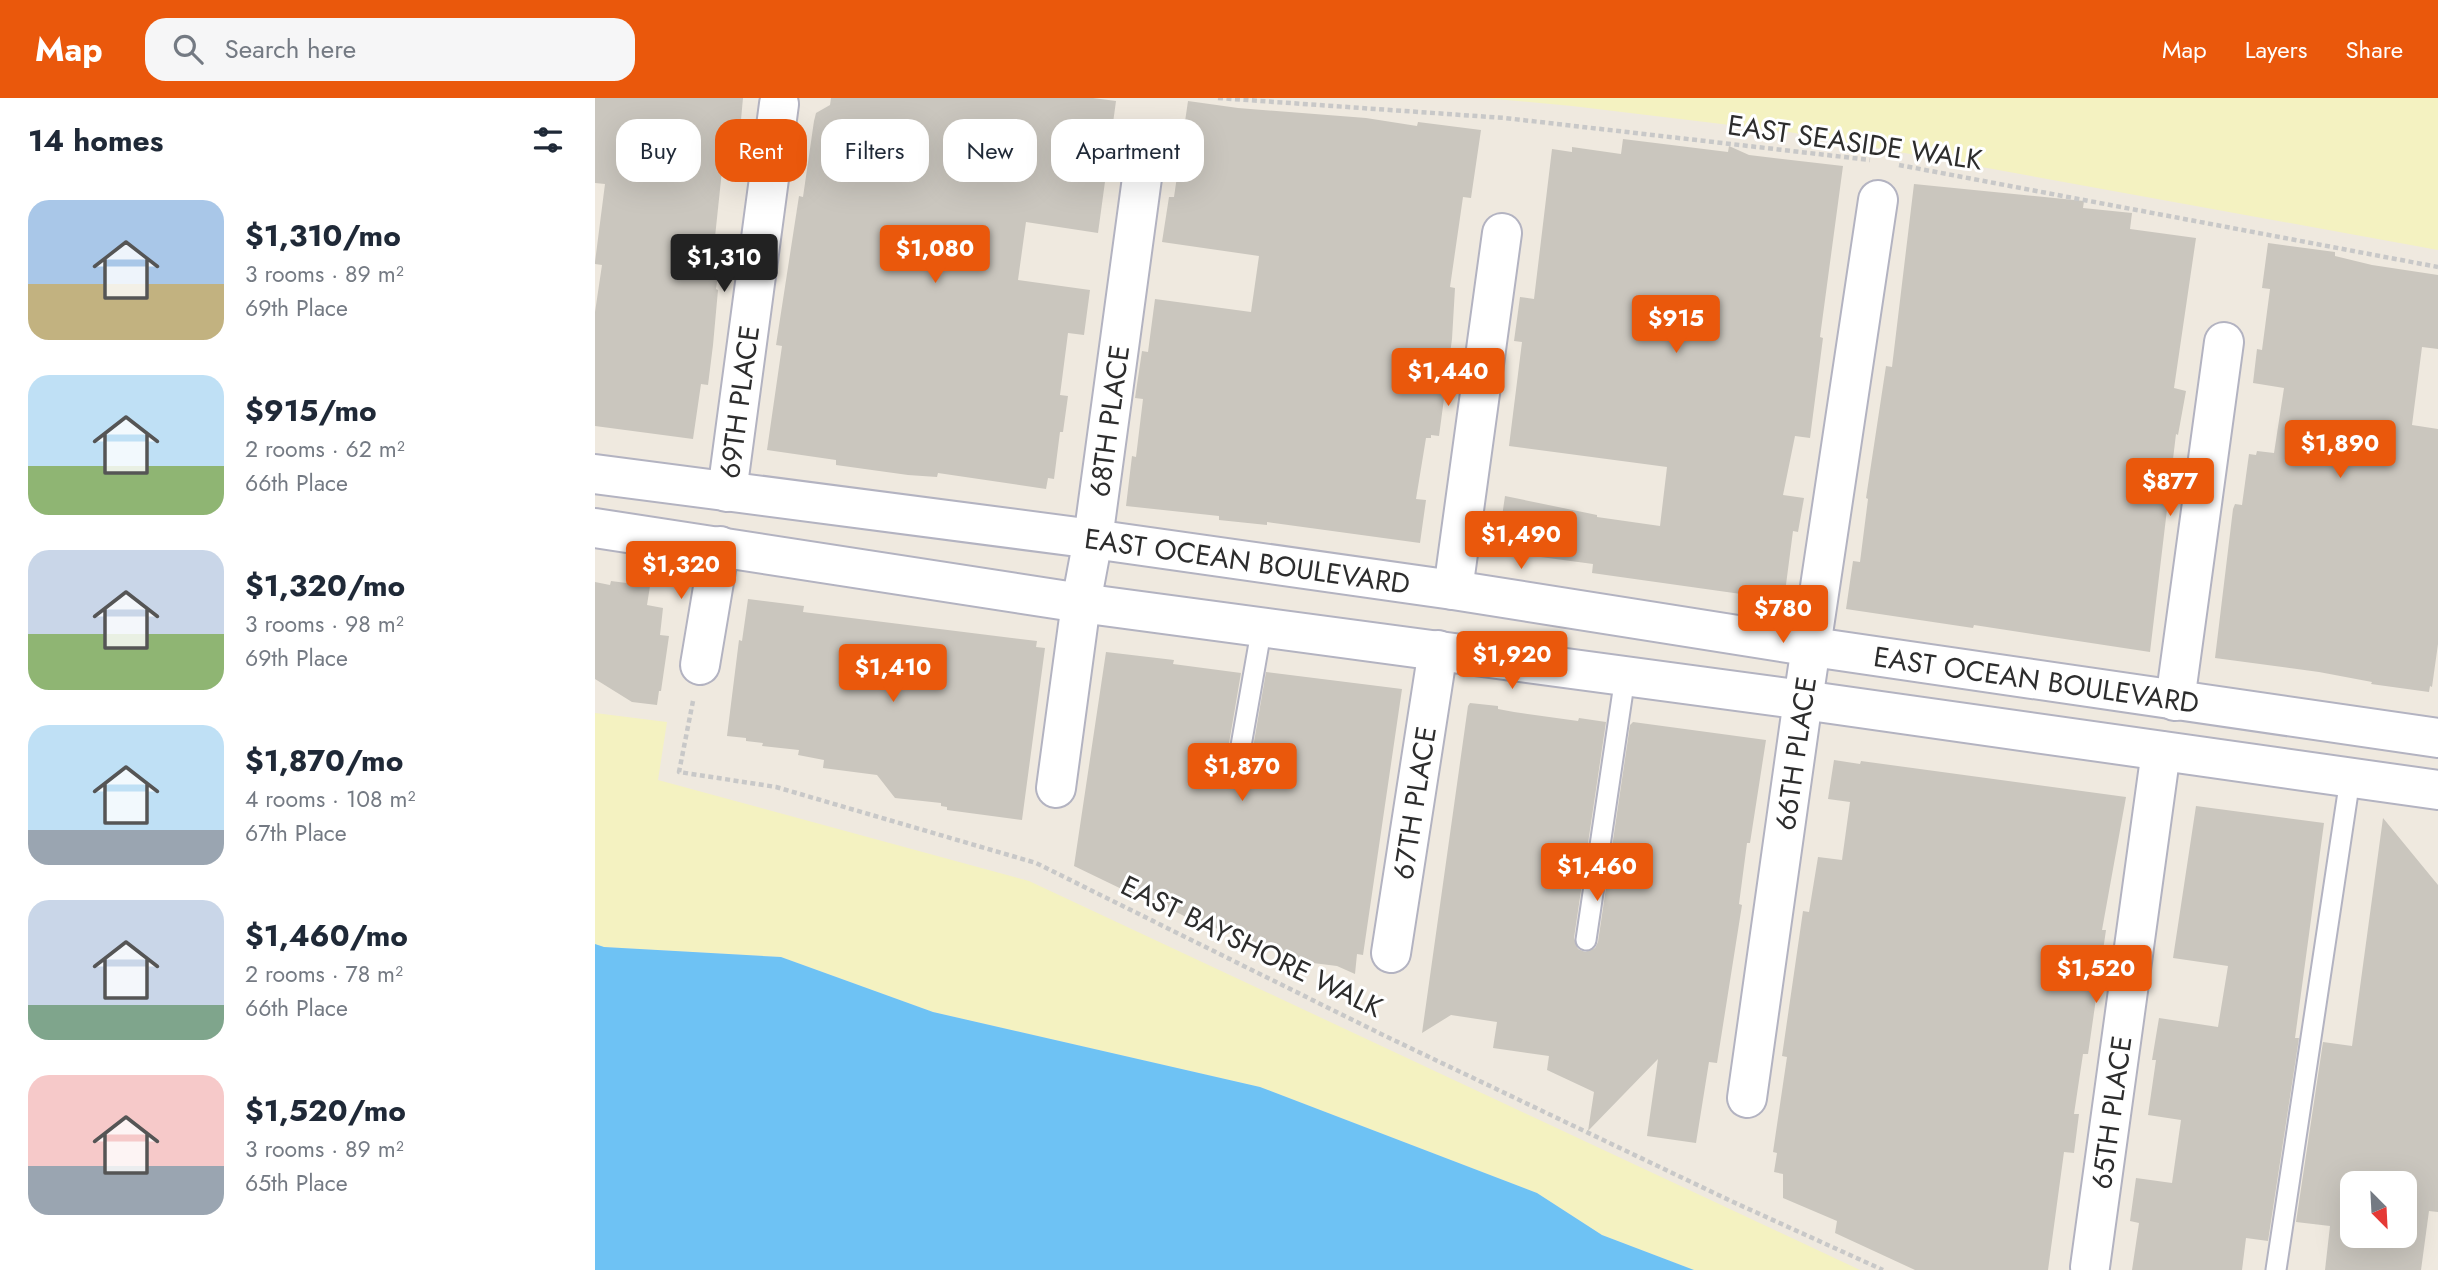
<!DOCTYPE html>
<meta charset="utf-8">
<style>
:root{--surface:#fff;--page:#f6f6f7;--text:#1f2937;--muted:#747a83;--accent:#ea580c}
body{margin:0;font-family:Jost,sans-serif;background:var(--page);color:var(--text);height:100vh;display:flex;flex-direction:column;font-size:26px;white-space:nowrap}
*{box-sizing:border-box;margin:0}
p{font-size:23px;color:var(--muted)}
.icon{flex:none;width:38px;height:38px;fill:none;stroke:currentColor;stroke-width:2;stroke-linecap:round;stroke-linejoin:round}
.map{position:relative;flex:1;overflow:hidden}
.details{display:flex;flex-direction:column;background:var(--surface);width:595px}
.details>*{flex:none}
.guide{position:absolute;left:21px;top:21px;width:665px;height:63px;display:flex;gap:14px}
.needle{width:46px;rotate:156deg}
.fabs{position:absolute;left:1745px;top:1073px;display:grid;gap:14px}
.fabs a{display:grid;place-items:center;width:77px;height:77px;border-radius:14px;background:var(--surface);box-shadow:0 7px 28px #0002;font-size:35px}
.price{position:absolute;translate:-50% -60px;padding:0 16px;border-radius:7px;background:var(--accent);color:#fff;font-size:23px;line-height:46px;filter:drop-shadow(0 2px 4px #0008)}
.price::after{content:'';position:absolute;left:50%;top:42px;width:21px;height:16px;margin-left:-10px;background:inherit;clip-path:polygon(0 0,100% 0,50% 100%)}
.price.on{background:#222;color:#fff}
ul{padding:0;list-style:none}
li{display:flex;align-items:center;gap:21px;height:175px;padding:0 28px}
li span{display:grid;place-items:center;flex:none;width:196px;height:140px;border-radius:21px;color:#555}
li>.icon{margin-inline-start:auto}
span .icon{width:84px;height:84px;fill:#fffc;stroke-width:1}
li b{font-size:30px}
h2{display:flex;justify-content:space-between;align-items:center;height:84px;padding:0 28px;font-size:30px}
.pill{padding:0 24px;border-radius:21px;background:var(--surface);box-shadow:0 7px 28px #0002;font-size:24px;line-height:63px}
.pill.on{background:var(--accent);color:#fff}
header{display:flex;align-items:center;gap:42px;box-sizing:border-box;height:98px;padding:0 35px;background:var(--accent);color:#fff}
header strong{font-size:33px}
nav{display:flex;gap:38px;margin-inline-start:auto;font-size:24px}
.search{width:490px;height:63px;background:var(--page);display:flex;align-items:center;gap:18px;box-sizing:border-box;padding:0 24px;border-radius:21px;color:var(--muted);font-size:26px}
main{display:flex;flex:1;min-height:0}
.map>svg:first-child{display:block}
.sand{fill:#f4f2c1}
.water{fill:#6ec2f4}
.building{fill:#cac6be;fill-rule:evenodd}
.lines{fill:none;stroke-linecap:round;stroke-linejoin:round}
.service-casing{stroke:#b3b3c1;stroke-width:23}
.minor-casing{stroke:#b3b3c1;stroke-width:42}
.secondary-casing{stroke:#b3b3c1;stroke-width:42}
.path{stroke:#c8c8c8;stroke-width:4.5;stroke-dasharray:5 3.5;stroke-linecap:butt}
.service{stroke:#fff;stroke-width:19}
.minor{stroke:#fff;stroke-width:38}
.secondary{stroke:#fff;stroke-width:38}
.labels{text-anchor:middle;stroke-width:6;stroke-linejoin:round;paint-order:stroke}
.street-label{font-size:28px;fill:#2d2d2d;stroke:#fff}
</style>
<header>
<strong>Map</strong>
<div class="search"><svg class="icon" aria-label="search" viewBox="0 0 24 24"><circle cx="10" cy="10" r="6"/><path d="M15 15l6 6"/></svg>Search here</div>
<nav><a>Map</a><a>Layers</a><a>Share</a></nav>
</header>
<main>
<section class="details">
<h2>14 homes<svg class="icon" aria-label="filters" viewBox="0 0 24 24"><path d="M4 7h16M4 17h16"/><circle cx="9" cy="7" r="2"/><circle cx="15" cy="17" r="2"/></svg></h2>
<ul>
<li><span style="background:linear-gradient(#a9c7e8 60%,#c2b280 0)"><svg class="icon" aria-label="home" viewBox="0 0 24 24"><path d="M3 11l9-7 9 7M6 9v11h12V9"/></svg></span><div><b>$1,310/mo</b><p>3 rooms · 89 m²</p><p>69th Place</p></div></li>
<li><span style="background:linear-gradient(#bfe0f5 65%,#8fb573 0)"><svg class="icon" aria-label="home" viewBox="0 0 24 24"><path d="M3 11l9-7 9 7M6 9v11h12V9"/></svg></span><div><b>$915/mo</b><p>2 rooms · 62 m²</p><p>66th Place</p></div></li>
<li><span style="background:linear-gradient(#c9d6e8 60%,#8fb573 0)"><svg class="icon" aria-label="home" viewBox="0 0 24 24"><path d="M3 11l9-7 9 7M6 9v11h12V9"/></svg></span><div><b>$1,320/mo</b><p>3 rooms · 98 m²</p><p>69th Place</p></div></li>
<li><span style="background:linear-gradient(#bfe0f5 75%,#9aa5b1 0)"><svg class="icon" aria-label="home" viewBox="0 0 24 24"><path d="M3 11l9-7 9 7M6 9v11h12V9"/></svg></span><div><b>$1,870/mo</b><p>4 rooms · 108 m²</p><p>67th Place</p></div></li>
<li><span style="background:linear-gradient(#c9d6e8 75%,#7fa58c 0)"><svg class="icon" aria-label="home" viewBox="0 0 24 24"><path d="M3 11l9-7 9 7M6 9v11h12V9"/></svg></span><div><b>$1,460/mo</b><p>2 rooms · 78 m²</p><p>66th Place</p></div></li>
<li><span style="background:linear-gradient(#f6c9c9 65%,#9aa5b1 0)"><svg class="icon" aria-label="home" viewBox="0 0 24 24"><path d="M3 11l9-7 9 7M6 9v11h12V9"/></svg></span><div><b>$1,520/mo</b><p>3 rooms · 89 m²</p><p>65th Place</p></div></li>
</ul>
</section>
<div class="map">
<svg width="1843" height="1172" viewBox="0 0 1843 1172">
<rect width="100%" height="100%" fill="#efe9df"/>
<g class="sand">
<polygon points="890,0 1843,0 1843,152 1194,34 977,8"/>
<polygon points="0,615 72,624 63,682 434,783 1265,1172 1099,1172 1007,1137 942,1095 665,989 338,914 186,859 9,849 0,846"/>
</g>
<polygon class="water" points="0,846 9,849 186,859 338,914 665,989 942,1095 1007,1137 1099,1172 0,1172"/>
<g class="building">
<polygon points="0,0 148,0 142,65 128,63 120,139 128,140 121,191 123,192 118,247 113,287 106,286 98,341 0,328 0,214 7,167 0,166 0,164 10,86 0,85"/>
<polygon points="236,0 498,0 521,3 503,135 431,124 423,182 495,192 489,237 473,235 465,297 473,298 468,334 465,334 459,381 453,380 451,391 343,375 342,379 313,377 241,367 241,362 172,352 187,248 181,247 204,98 208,99 219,23 221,15 235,7"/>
<polygon points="593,3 643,10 771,20 822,28 823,24 886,32 876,100 868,99 855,189 860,190 857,241 844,338 836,337 836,340 831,340 821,401 831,402 825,445 672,424 672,427 624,422 624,418 531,408 537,358 541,359 548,301 540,300 547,253 553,254 560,201 656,214 664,158 567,144 574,99 579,99"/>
<polygon points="1028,41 1133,54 1134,48 1154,57 1248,68 1225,239 1228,240 1215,340 1200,338 1188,397 1209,400 1203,434 1198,433 1189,502 997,475 998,466 902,453 910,398 1002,417 1002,419 1065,428 1072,369 914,348 927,244 919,243 925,199 939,201 957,51 977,54 977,49 1026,56"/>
<polygon points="1319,86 1489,103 1488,110 1537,115 1535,131 1601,140 1579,290 1591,293 1583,337 1581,336 1555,554 1379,527 1378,530 1251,511 1258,463 1265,464 1273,401 1271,400 1291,268 1297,269"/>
<polygon points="1673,145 1740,154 1740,158 1777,167 1843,177 1843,251 1827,249 1817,327 1843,331 1843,546 1837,589 1835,588 1834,594 1776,586 1777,584 1724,574 1620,560 1638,411 1640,406 1647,407 1654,356 1661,357 1662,353 1679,355 1689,290 1658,285 1662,251 1667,252 1675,191 1667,190"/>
<polygon points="16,483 55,488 52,507 68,510 65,537 74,538 66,593 64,593 62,607 37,604 0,581 0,484 15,487"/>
<polygon points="153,501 209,508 208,514 442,543 441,549 450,550 427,722 352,712 352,709 346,708 346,705 300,700 282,677 228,670 229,662 203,657 204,652 167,648 168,645 151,643 151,640 132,638 144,542 147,543"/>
<polygon points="511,554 579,562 578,566 646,575 631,663 635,674 642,677 652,673 655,667 671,574 807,591 768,857 762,856 760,876 742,868 702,863 591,818 591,819 538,792 537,796 479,768"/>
<polygon points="875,605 903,608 903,611 919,614 983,623 984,620 1011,624 979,840 983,851 990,854 1000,850 1003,844 1035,627 1038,624 1171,642 1155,745 1152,745 1144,806 1147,807 1122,965 1114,964 1101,1045 1052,1038 1063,961 993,1033 999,994 952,972 954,958 898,950 902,924 856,917 827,935 873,608"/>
<polygon points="1239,662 1265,666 1266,663 1531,699 1507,832 1511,832 1493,956 1488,956 1479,1016 1484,1016 1479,1055 1469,1054 1453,1172 1320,1172 1240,1135 1242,1123 1188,1100 1188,1076 1179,1074 1182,1055 1178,1054 1192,959 1187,958 1208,813 1214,814 1223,759 1247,762 1255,704 1233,701"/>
<polygon points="1601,708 1729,725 1700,940 1704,940 1673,1143 1651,1140 1647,1172 1537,1172 1544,1125 1535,1123 1541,1080 1577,1085 1586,1022 1553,1017 1561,962 1557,962 1564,920 1623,929 1633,868 1578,860"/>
<path d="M1788 720 1843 787V1114L1834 1113 1826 1172H1730L1735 1128 1701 1124 1728 944 1757 948ZM1757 1085H1810V1138H1757Z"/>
</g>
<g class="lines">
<g class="service-casing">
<g id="service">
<polyline points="643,665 667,528"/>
<polyline points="991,842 1030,579"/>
<polyline points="1681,1172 1755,681"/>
</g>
</g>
<g class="minor-casing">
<g id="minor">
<path id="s1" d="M132 394 184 6"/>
<polyline points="858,492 907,135"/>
<polyline points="105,567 125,448"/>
<polyline points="1580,603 1629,244"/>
<path id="s2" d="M461 690 486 505 498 441 547 80"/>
<path id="s3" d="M796 855 843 552"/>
<path id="s4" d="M1152 1000 1208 602 1283 102"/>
<path id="s5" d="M1495 1169 1566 653"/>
</g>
</g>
<g class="secondary-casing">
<g id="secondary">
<path id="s6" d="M0 376 498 441 858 492 1218 549 1843 640"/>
<polyline points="0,430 486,505 1208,602 1843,692"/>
</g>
</g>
<g class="path">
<polyline points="623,0 910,20 1275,62"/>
<polyline points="1304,67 1843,169"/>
<polyline points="98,603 84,674 181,689 441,765 786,936 1136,1103 1288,1172"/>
</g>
<use href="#service" class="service"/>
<use href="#minor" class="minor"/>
<use href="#secondary" class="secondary"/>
</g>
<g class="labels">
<g class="street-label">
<text transform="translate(1260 44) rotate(8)" y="10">EAST SEASIDE WALK</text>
<text dy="10" stroke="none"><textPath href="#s1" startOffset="91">69TH PLACE</textPath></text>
<text dy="10" stroke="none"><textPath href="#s2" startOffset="371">68TH PLACE</textPath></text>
<text dy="10" stroke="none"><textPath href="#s6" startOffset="658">EAST OCEAN BOULEVARD</textPath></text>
<text dy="10" stroke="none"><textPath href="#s6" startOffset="1456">EAST OCEAN BOULEVARD</textPath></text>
<text dy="10" stroke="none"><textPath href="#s4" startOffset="348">66TH PLACE</textPath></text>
<text dy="10" stroke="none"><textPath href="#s3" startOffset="152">67TH PLACE</textPath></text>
<text transform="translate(657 848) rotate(26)" y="10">EAST BAYSHORE WALK</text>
<text dy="10" stroke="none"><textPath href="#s5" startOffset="156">65TH PLACE</textPath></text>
</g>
</g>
</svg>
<div class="fabs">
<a><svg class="needle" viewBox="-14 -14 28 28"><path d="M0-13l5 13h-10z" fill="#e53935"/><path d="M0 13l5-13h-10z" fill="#747a83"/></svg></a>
</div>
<b class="price" style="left:340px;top:187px">$1,080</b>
<b class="price on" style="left:129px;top:196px">$1,310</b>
<b class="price" style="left:1081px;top:257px">$915</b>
<b class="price" style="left:853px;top:310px">$1,440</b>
<b class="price" style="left:1745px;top:382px">$1,890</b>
<b class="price" style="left:1575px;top:420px">$877</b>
<b class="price" style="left:926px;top:473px">$1,490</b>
<b class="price" style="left:86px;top:503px">$1,320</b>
<b class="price" style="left:1188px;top:547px">$780</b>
<b class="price" style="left:917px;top:593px">$1,920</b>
<b class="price" style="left:298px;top:606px">$1,410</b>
<b class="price" style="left:647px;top:705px">$1,870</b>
<b class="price" style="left:1002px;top:805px">$1,460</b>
<b class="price" style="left:1501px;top:907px">$1,520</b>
<div class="guide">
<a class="pill">Buy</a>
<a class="pill on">Rent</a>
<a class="pill">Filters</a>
<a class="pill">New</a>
<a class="pill">Apartment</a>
</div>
</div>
</main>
